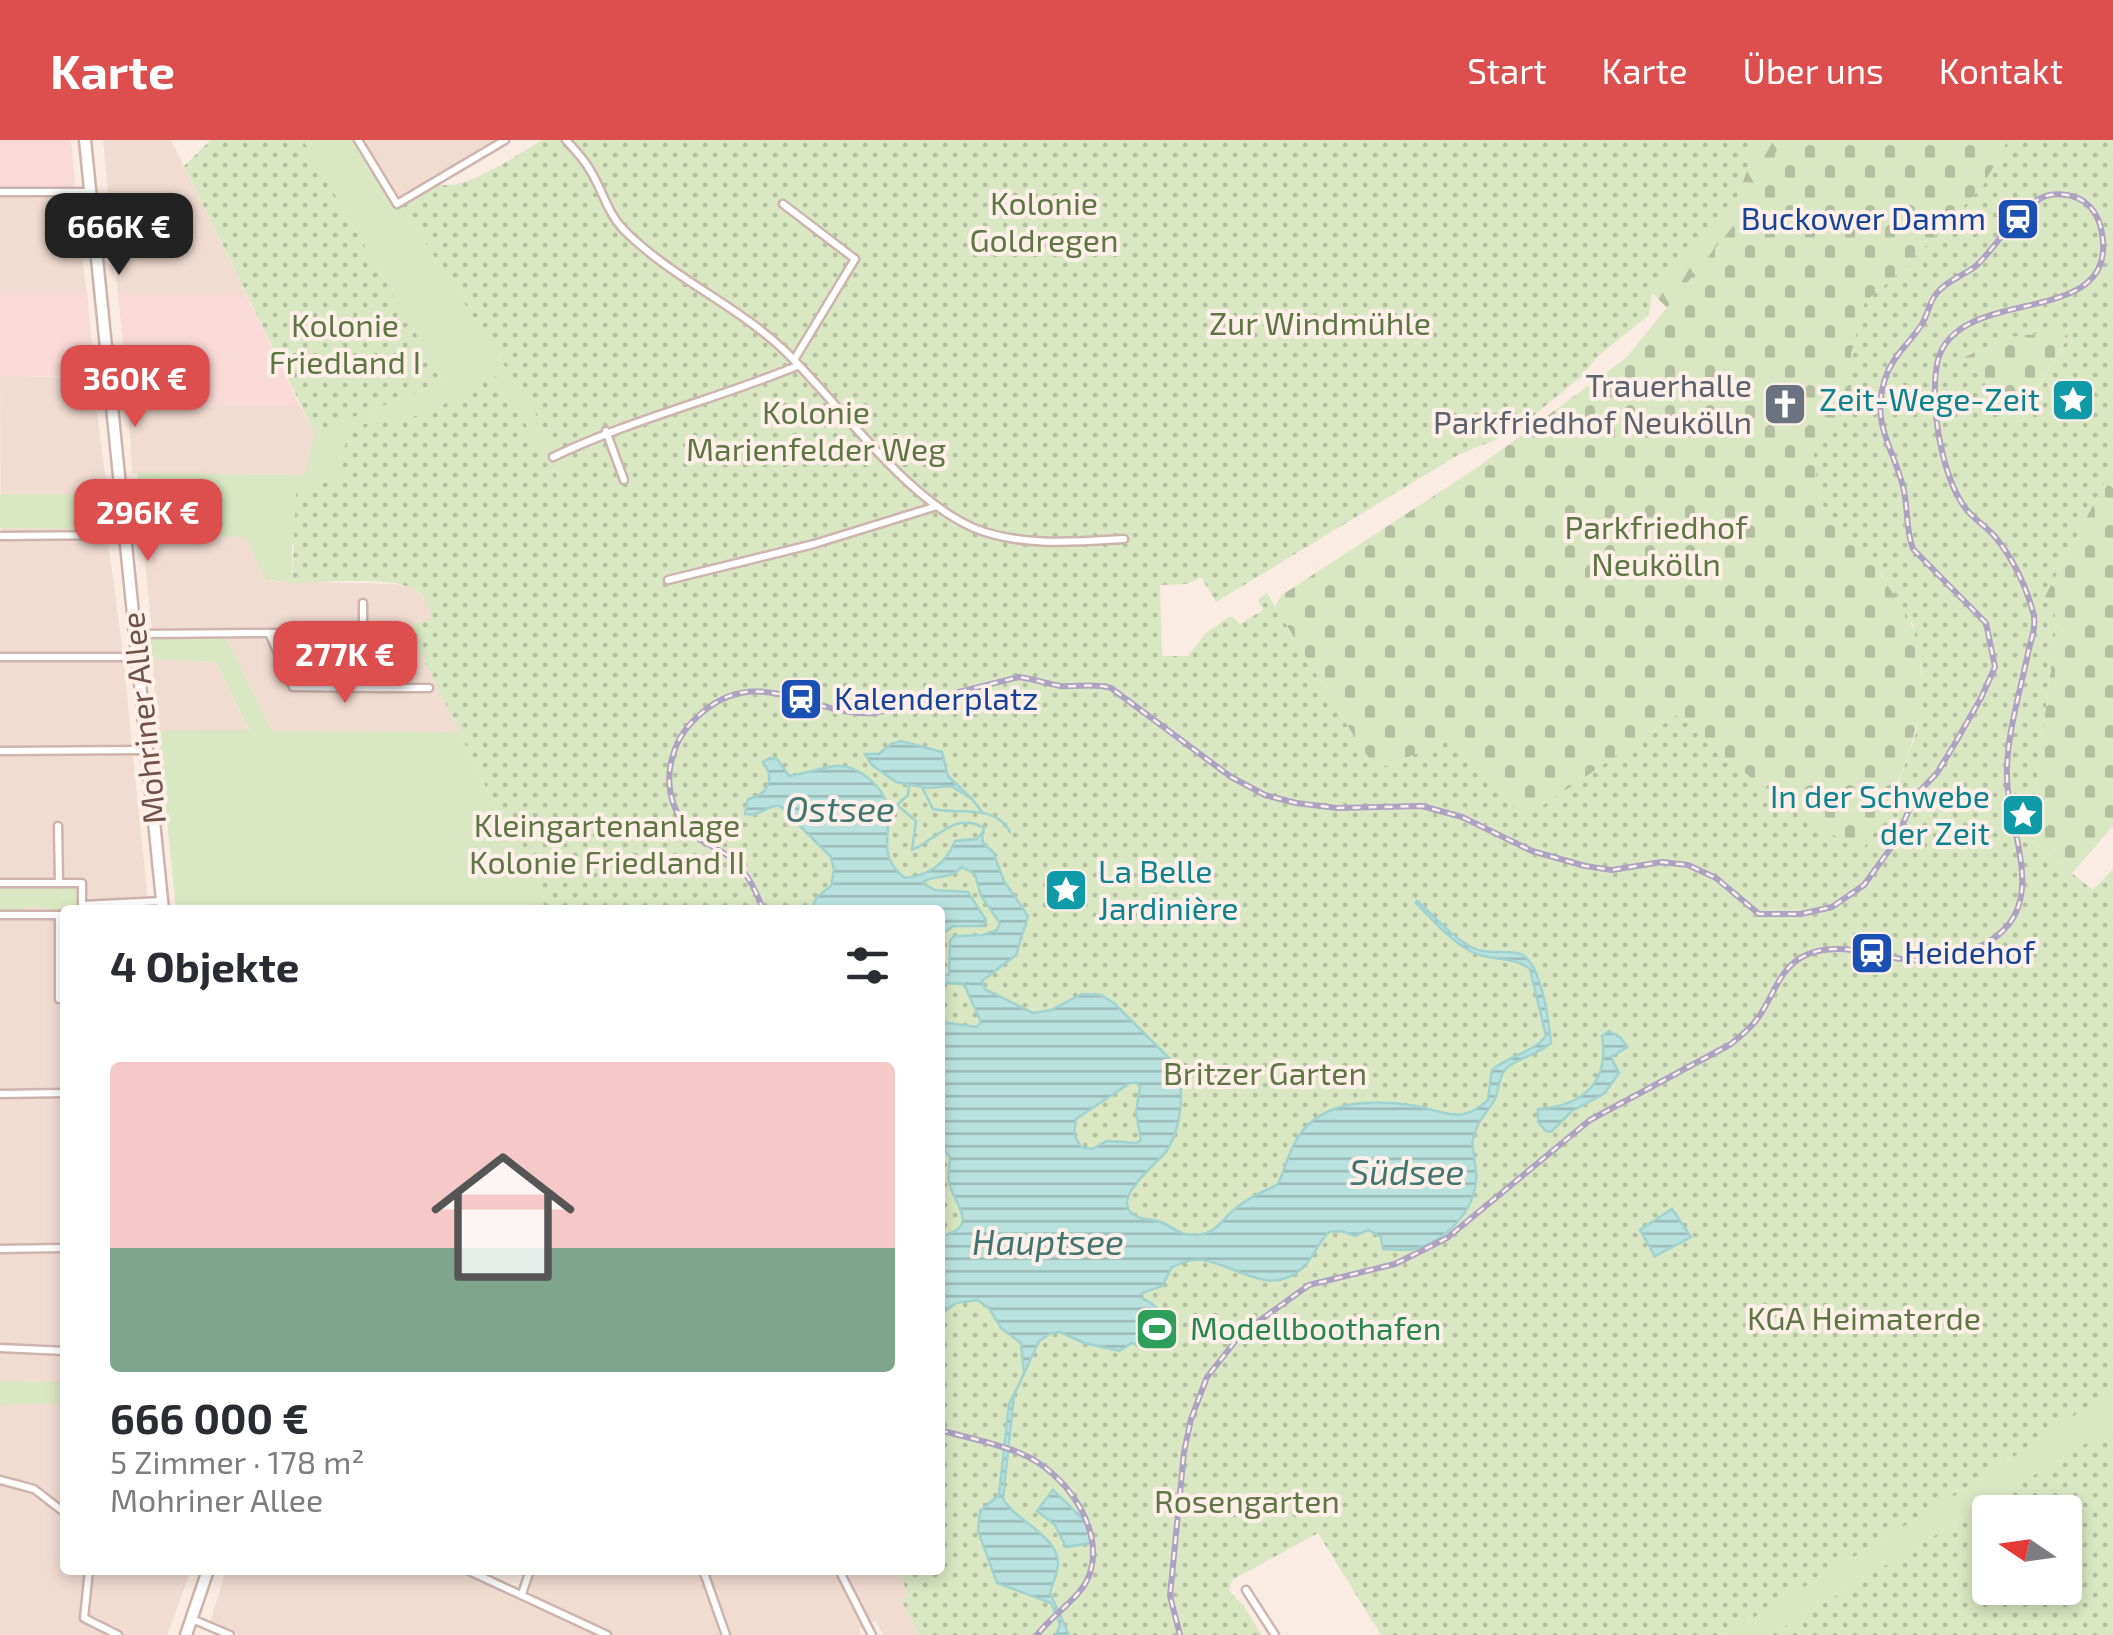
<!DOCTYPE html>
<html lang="de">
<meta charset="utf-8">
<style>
:root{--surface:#fff;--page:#f2f2f3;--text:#2b2b33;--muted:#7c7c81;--accent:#dd4f4f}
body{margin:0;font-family:"Exo 2",sans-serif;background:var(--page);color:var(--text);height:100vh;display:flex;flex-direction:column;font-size:38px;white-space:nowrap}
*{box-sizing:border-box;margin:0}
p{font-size:32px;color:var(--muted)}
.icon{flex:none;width:55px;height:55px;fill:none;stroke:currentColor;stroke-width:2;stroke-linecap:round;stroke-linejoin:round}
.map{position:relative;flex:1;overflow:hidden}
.details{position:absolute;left:60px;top:765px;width:885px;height:670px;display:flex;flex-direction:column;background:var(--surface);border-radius:10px;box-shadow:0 5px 15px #0003}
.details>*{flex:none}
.needle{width:65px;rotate:283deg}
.fabs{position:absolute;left:1972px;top:1355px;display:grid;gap:20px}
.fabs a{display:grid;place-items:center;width:110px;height:110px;border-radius:10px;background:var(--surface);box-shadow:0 5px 15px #0003;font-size:50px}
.price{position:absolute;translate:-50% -85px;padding:0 22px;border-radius:20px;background:var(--accent);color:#fff;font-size:32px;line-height:65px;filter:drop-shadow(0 2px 5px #0008)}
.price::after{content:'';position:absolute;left:50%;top:60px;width:30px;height:22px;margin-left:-15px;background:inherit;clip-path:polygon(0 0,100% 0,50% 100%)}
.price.current{background:#222;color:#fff}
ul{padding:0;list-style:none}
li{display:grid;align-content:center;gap:20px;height:530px;padding:0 50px}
li span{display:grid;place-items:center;height:310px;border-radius:10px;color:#555}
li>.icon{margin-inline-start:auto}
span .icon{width:180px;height:180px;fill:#fffc;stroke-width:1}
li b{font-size:42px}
h2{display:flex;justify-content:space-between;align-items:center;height:120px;padding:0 50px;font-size:42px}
header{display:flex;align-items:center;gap:60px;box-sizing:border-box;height:140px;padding:0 50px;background:var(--accent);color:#fff}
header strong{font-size:48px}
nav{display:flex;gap:55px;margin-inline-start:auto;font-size:35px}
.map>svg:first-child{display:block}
.residential{fill:#f1dcd1}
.commercial{fill:#fadad7}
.green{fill:#d9e7c2}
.forest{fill:url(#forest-firs)}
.cemetery{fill:url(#cemetery-stones)}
.garden{fill:url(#garden-dots);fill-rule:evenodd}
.water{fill:url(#water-rules);stroke:#a0d3d0;stroke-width:2.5;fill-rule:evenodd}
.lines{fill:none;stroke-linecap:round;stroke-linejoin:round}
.stream{stroke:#a0d3d0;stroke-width:2.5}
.street-casing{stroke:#cdb4ad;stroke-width:11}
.secondary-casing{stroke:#cfb3aa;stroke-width:15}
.street{stroke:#fff;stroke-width:6}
.secondary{stroke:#fff;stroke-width:10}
.rail-casing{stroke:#ada2c2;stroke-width:6}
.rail{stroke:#fef0e8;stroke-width:2.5;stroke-dasharray:8;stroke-linecap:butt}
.labels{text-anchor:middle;stroke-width:8;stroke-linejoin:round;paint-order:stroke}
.park-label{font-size:32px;fill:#5e7643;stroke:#fef0e8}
.transit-label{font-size:32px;fill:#164399;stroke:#fef0e8;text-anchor:start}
.worship-label{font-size:32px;fill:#5b616d;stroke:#fef0e8;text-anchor:end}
.culture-label{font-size:32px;fill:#0d838f;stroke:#fef0e8;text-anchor:end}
.street-label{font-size:32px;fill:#70504b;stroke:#fef0e8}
.leisure-label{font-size:32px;fill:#27864d;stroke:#fef0e8;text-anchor:start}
.water-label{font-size:35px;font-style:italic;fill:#407572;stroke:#fef0e8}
</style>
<header>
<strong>Karte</strong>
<nav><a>Start</a><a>Karte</a><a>Über uns</a><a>Kontakt</a></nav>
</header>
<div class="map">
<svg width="2113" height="1495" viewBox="0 0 2113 1495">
<defs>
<pattern id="forest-firs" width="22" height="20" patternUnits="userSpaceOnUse" patternTransform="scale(2.5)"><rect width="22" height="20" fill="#d9e7c2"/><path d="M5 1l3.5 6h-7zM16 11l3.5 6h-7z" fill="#b4bea0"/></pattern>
<pattern id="cemetery-stones" width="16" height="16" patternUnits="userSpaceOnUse" patternTransform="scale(2.5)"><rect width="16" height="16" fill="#d9e7c2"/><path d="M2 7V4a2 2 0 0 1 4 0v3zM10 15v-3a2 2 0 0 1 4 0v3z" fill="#b4bea0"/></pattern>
<pattern id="garden-dots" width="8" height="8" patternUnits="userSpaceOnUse" patternTransform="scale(2.5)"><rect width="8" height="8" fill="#d9e7c2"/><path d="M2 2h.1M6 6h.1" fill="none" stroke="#b4bea0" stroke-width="1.8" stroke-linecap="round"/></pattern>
<pattern id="water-rules" width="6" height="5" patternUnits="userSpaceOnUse" patternTransform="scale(2.5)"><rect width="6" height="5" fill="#b9e2df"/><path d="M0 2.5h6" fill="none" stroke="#9bbab7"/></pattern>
</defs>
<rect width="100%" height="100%" fill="#faece2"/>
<g class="residential">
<polygon points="103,0 171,0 246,154 118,154"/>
<polygon points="363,0 502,0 401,57 397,55"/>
<polygon points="0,54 73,55 87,153 0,153"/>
<polygon points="0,236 92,237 113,392 88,394 71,391 69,394 49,391 47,394 28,391 23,393 6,391 1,393"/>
<polygon points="164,244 164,265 300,266 314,292 306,335 132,333 127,246"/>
<polygon points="142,396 246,397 271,441 395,444 413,448 425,459 434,478 409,488 459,592 272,591 227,499 225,489 152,489"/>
<polygon points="0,400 108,401 123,514 0,514"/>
<polygon points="152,519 216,522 249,591 158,591"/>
<polygon points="0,521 124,521 132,608 0,608"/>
<polygon points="0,615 133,615 149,770 65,770 65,951 0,952"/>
<polygon points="65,955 65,1105 0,1106 0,956"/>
<polygon points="0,1110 65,1110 65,1430 191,1430 167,1495 0,1495"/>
<polygon points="226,1430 454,1430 597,1495 240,1495 210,1482"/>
<polygon points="532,1430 697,1430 724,1495 614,1495 533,1456 530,1452"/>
<polygon points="707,1430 836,1430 864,1487 859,1489 861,1495 731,1495"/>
<polygon points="845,1430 897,1430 909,1455 901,1460 919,1495 883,1495 876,1481 871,1483"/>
</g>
<g class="commercial">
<polygon points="0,0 71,0 75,43 73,49 0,49"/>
<polygon points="0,153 87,153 95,236 0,236"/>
<polygon points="118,154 246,154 300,266 164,265 164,244 127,246"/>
</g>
<g class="green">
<polygon points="303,0 354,0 396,68 402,66 572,331 560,340 496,237 447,262 434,273 359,285 344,335 292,405 292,443 265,439 246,397 139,396 138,381 142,380 137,333 305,335 314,292 444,242"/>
<polygon points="0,354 107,355 109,376 100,389 0,388"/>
<polygon points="149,499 227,499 272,591 459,592 546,770 176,770 158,591 249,590 216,522 152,519"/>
<polygon points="0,748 74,748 79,751 79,767 75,770 46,772 43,767 25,767 21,772 0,771"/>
<polygon points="0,1241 65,1242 65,1263 0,1265"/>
<polygon points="2113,1249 2113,1287 1771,1495 1725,1495 1972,1345"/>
</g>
<polygon class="forest" points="1758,0 1800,0 1681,181 1652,153 1735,63"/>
<g class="cemetery">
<path d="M1782 0H2008L1983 46 1904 129 1865 162 1852 214 1851 264 1813 306C1835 347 1855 389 1877 429 1888 448 1907 468 1913 489 1939 570 1898 645 1861 715L1729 622 1680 573 1524 679 1450 601 1377 629 1358 603 1275 466 1282 455 1478 327 1626 218 1747 69Z"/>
<polygon points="2053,192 2069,195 2017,283 1962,218 2010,197"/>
<polygon points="2105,342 2113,348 2113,686 2072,733 2029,699 2057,481 2045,456"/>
</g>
<g class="garden">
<polygon points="211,0 303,0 444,242 314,292 184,26"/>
<path d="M542 0H1758L1735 63 1652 153 1649 175 1598 216 1582 236 1512 293 1458 315 1216 462 1201 437 1187 444 1160 445 1162 516H1188L1206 493 1229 477H1233L1240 484 1263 470 1258 460 1267 453 1358 603 1377 629 1450 601 1524 678 1680 573 1729 622 1861 714 1897 647 1916 593 1922 531 1913 485 1878 430 1819 360 1813 306 1851 263V214L1865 162 1904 129 1983 46 2008 0H2113V348L2105 342 2045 456 2057 480 2029 699 2093 750 2113 729V1249L1972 1345 1725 1495H1381L1318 1393 1232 1440 1229 1451 1243 1465 1262 1495H919L901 1460 909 1455 897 1430H940V770H546L408 487 433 478C429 468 426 458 417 451 396 435 320 443 292 443L296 353 344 335C335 314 347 302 359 285L434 273 447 262 496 236 559 339 572 331 402 66 438 44C463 53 520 13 542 0ZM2053 192 2069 196 2017 283 1963 217 2010 197Z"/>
<path d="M2113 1287V1495H1771L1819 1466ZM1990 1372H2065V1448H1990Z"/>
</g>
<g class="water">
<polygon points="901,601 942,612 948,636 972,659 951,646 928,648 896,642 872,625 865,614 879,614 891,604"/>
<path d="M770 618 777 619 789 636C805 634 820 628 835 626 856 624 883 645 887 666 893 694 875 715 905 738 928 736 947 723 955 701L977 699 982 693 983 703 993 712 1004 741 1028 776 1016 815 982 841 985 849 1033 873 1051 870 1082 854 1101 855 1115 864 1177 926C1184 953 1182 984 1168 1009 1160 1022 1106 1060 1136 1076 1142 1080 1151 1079 1158 1081 1169 1084 1175 1092 1186 1094 1216 1099 1219 1081 1237 1067 1249 1057 1265 1051 1278 1044 1286 1027 1289 1010 1300 994 1326 958 1377 960 1416 966 1447 972 1461 985 1488 960L1492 930C1510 915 1533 913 1546 896L1530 829C1512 815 1489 822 1470 811 1450 800 1432 779 1416 763L1417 761C1434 776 1451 796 1471 807 1485 815 1501 810 1517 813 1541 817 1549 882 1551 903 1538 914 1511 921 1505 930 1498 938 1499 950 1495 959 1487 973 1476 982 1473 999 1471 1012 1477 1025 1476 1038 1475 1071 1447 1100 1414 1109 1405 1111 1393 1109 1383 1109L1381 1097 1368 1090 1355 1096 1341 1091 1329 1092C1317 1103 1313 1120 1300 1130 1267 1157 1235 1124 1202 1120 1191 1119 1182 1123 1172 1127L1162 1146 1142 1153 1143 1159C1171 1171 1170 1196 1141 1207L1132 1203 1119 1211 1084 1203 1060 1192 1051 1193 1039 1201 1014 1255 1003 1358C1014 1381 1057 1394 1058 1423 1058 1433 1052 1443 1050 1453L1069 1495H1056L1060 1484 1051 1463 997 1443 978 1391 980 1371 999 1355 1009 1264 1024 1234 1021 1203 1001 1188 989 1168 977 1160 956 1163 940 1175V1096C981 1088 955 1065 949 1043 947 1035 950 1026 950 1017L940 1006V879L948 883 977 887 981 882 964 844 940 843V826L942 834 949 835 950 801 954 796 983 795 997 790 1000 783 981 756 975 734 962 727C947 742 934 733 922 743L935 750 968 752 986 780 983 786H953L940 796V770H810L818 756 831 746 834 730 831 717 780 666C767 664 762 677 745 674L748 659C769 655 775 638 763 622ZM1130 943H1137L1140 947 1136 973 1141 1000 1136 1003 1107 1001 1092 1009 1081 1007 1074 994 1076 979Z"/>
<path d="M1609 891 1621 898 1627 907 1611 917 1619 933 1605 953 1572 971 1551 992 1546 991 1538 982V969C1582 966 1610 943 1602 896Z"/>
<polygon points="1672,1069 1691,1097 1655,1116 1640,1090"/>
<polygon points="1053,1350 1085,1381 1091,1403 1066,1407 1055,1385 1037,1371"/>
</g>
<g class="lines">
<g class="stream">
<path d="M909 646 908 655 897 665 916 681 912 710C937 699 955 671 984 688L983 694"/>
<path d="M922 647 933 669C958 675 995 663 1010 692"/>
<polyline points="972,659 982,672"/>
</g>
<g class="street-casing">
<g id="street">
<polyline points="358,0 397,64 505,0"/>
<path d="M566 0C574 9 584 19 590 30 602 49 607 72 623 89 671 138 738 165 787 213 840 265 906 359 974 388 1020 407 1075 402 1124 399"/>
<polyline points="0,52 90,52"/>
<polyline points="783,64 855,119 794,220"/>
<polyline points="606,291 624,340"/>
<path d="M553 317C632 279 717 259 797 226"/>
<polyline points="0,396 125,395"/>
<polyline points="668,440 814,404 934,367"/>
<polyline points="358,493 363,488 363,463"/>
<polyline points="135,494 269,493 293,547 380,548 381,540 358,493 269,493"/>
<polyline points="0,517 137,517"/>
<polyline points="380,548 429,548"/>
<polyline points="0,611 147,610"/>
<polyline points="58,686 59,743"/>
<polyline points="0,743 82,743 82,770"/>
<polyline points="82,765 162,761"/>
<polyline points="0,775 65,775"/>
<polyline points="59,859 59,775"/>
<polyline points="0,954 65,953"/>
<polyline points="0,1109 65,1108"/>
<polyline points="0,1208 65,1211"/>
<polyline points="0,1340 34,1349 65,1373"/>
<polyline points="89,1430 84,1478 118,1495"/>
<polyline points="467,1430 607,1495"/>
<polyline points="703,1430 726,1495"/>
<polyline points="839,1430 872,1495"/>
<polyline points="1246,1450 1275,1495"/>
<polyline points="522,1454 530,1430"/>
<polyline points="192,1479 230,1495"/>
</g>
</g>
<g class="secondary-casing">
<g id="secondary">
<polyline points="85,0 163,770"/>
<polyline points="186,1495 208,1430"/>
</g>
</g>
<use href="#street" class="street"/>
<use href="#secondary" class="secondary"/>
<g class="rail-casing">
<g id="rail">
<path d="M763 770C755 748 745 727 724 713 710 704 698 702 687 688 670 667 665 641 673 615 678 597 689 583 704 571 761 524 812 577 874 573L1019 537C1034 539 1047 544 1061 546 1079 547 1093 543 1111 548L1231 637 1265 655 1296 663 1337 668 1422 666 1462 677 1532 711 1585 726 1612 730 1662 722 1688 725 1716 738 1759 774H1801L1832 767 1864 745 1895 702 1915 656 1937 633 1954 605 1981 558 1995 527 1986 483 1913 409C1906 390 1908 371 1904 351 1895 309 1870 286 1885 239 1892 216 1910 203 1922 184 1928 174 1929 163 1936 154 1947 140 1964 136 1977 125 1998 105 2015 72 2041 58 2054 51 2077 54 2088 65 2099 75 2102 88 2103 102 2109 190 1953 143 1937 224 1930 264 1941 336 1966 369 1975 380 1987 387 1996 398 2013 419 2026 447 2033 472 2037 485 2031 500 2028 513 2020 553 2006 596 2007 637 2007 682 2040 744 2009 784 1993 803 1976 810 1953 815 1939 818 1925 821 1911 820 1877 818 1838 799 1804 816 1780 828 1774 854 1760 875 1752 887 1742 895 1731 904L1590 980 1447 1098 1395 1124 1309 1145 1241 1194 1207 1237 1191 1279 1184 1312 1170 1456 1180 1495"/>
<path d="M940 1290C964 1297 1000 1304 1022 1314 1065 1332 1108 1391 1088 1438 1080 1458 1051 1476 1037 1495"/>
</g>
</g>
<use href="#rail" class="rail"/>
</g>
<defs>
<g id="station-square" transform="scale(2.25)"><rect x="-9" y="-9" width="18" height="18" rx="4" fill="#1a4fb4" stroke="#fef0e8"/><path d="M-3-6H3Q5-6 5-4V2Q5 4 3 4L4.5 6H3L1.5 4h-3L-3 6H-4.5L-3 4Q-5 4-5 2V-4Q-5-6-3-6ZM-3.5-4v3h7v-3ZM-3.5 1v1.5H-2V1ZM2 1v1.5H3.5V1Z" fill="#fff"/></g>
<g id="sight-square" transform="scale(2.25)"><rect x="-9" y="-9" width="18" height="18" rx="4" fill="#0f9aa8" stroke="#fef0e8"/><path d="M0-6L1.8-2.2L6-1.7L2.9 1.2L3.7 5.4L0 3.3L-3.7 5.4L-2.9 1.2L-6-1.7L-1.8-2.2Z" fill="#fff"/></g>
<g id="church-square" transform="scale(2.25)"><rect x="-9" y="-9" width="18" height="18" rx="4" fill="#6b7280" stroke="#fef0e8"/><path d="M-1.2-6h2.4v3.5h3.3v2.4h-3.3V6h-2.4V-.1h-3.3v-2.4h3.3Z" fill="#fff"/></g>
<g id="stadium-square" transform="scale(2.25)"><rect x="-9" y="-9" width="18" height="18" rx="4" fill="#2e9e5b" stroke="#fef0e8"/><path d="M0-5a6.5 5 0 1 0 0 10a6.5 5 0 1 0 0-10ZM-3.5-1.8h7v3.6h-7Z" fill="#fff"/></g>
</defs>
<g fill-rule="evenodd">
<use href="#station-square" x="2018" y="79"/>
<use href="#sight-square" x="2073" y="260"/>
<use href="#church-square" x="1785" y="264"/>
<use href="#station-square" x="801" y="559"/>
<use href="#sight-square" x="2023" y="675"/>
<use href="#sight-square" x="1066" y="750"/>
<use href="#station-square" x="1872" y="813"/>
<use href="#stadium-square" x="1157" y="1189"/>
</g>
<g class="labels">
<g class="park-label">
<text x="1044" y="75">Kolonie<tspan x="1044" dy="37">Goldregen</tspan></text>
<text x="1320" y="195">Zur Windmühle</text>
<text x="345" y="197">Kolonie<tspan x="345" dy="37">Friedland I</tspan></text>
<text x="816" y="284">Kolonie<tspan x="816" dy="37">Marienfelder Weg</tspan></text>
<text x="1656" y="399">Parkfriedhof<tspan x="1656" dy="37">Neukölln</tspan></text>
<text x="607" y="697">Kleingartenanlage<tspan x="607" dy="37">Kolonie Friedland II</tspan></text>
<text x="1265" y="945">Britzer Garten</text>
<text x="1864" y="1190">KGA Heimaterde</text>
<text x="1247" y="1373">Rosengarten</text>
</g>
<g class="transit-label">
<text x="1986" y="90" text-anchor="end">Buckower Damm</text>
<text x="834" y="570">Kalenderplatz</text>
<text x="1904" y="824">Heidehof</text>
</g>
<g class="worship-label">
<text x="1752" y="257">Trauerhalle<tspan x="1752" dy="37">Parkfriedhof Neukölln</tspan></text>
</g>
<g class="culture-label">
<text x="2040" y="271">Zeit-Wege-Zeit</text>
<text x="1990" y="668">In der Schwebe<tspan x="1990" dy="37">der Zeit</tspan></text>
<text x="1098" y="743" text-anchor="start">La Belle<tspan x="1098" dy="37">Jardinière</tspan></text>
</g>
<g class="street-label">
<text transform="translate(144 578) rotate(-96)" y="11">Mohriner Allee</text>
</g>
<g class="leisure-label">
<text x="1190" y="1200">Modellboothafen</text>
</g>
<g class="water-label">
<text x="840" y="682">Ostsee</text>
<text x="1407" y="1045">Südsee</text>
<text x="1048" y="1115">Hauptsee</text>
</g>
</g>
</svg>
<div class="fabs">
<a><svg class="needle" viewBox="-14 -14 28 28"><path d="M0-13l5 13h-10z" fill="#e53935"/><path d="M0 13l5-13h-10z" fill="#7c7c81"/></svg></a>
</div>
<b class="price current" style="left:119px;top:138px">666K €</b>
<b class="price" style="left:135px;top:290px">360K €</b>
<b class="price" style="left:148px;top:424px">296K €</b>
<b class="price" style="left:345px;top:566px">277K €</b>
<section class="details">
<h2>4 Objekte<svg class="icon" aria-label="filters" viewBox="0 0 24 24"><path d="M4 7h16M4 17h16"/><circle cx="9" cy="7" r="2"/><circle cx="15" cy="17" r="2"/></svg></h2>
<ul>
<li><span style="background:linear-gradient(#f6c9c9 60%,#7fa58c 0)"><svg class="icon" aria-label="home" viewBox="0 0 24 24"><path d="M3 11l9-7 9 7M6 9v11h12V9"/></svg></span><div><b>666 000 €</b><p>5 Zimmer · 178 m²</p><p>Mohriner Allee</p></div></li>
</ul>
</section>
</div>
